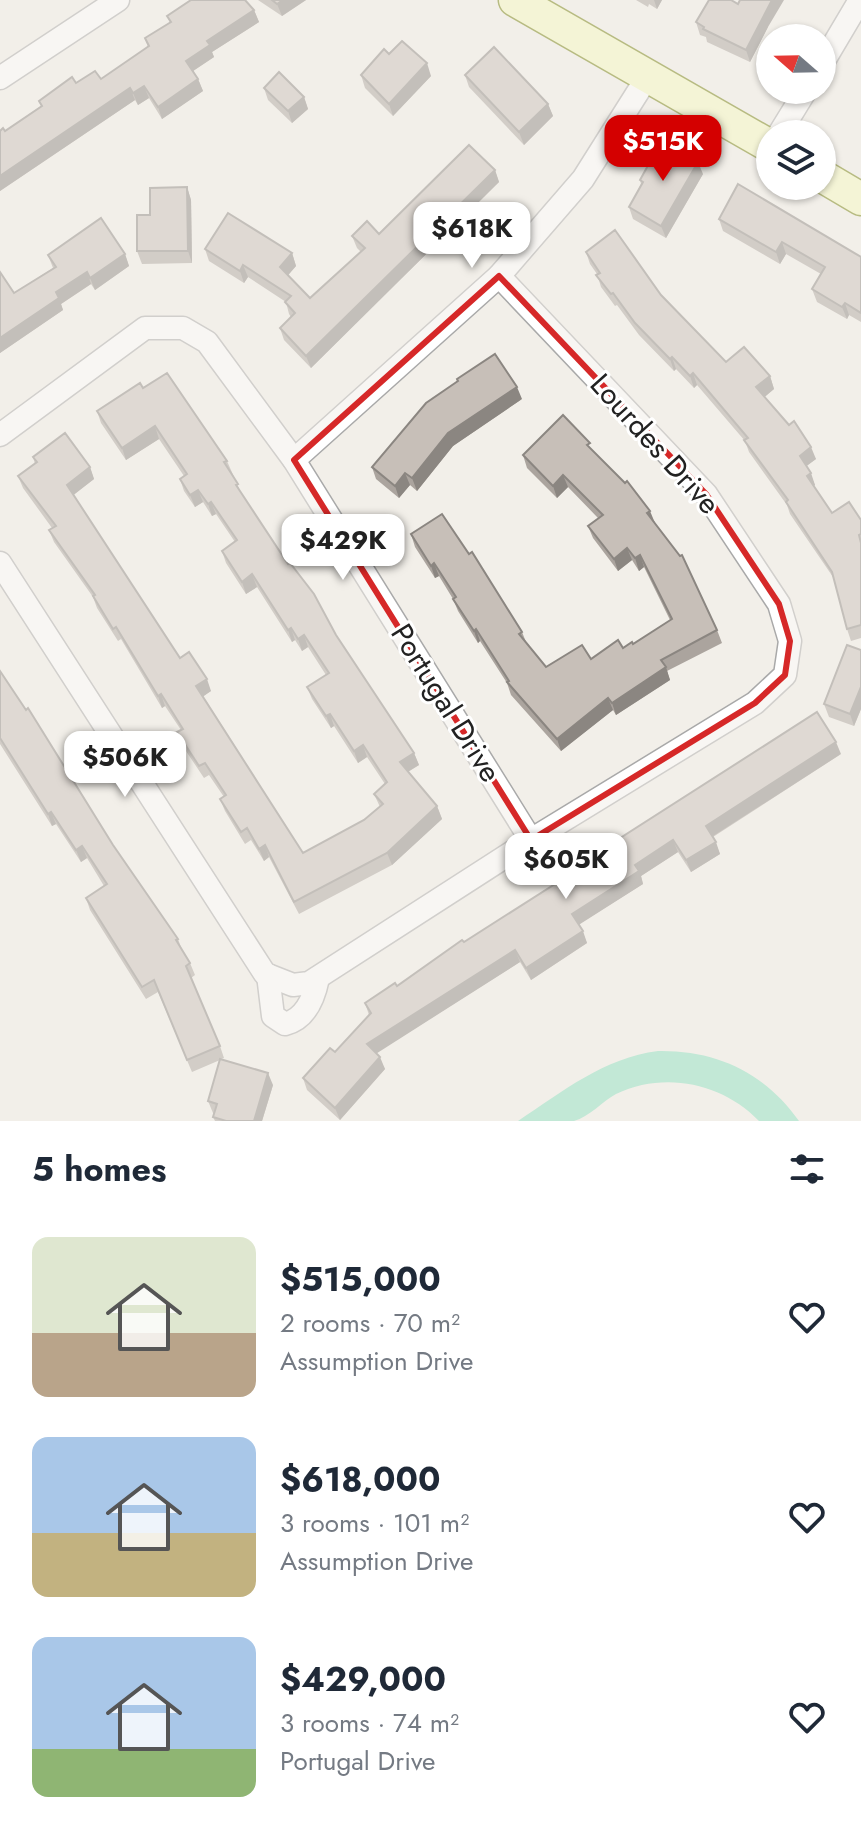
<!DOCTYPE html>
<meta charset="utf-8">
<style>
:root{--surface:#fff;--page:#f2f2f3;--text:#1f2937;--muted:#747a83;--accent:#d40000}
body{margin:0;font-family:Jost,sans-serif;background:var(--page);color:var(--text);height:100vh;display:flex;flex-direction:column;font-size:30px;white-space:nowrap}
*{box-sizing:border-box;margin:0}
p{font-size:26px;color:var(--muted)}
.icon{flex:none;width:44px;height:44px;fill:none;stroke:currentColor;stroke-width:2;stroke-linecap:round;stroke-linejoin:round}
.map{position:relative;height:1121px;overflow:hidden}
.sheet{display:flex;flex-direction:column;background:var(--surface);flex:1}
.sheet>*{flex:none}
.needle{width:52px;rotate:290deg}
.controls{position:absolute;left:756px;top:24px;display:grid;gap:16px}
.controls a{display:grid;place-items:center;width:80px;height:80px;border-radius:50%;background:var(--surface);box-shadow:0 2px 6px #0004;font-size:40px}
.price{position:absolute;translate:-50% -68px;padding:0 18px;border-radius:16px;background:#fff;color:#222;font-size:26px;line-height:52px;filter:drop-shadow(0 2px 4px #0008)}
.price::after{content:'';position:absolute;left:50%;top:48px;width:24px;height:18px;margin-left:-12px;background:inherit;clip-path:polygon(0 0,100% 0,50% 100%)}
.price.active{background:var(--accent);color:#fff}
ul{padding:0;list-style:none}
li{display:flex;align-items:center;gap:24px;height:200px;padding:0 32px}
li span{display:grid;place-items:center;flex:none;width:224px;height:160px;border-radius:16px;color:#555}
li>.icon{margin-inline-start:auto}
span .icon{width:96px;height:96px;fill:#fffc;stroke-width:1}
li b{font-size:34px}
h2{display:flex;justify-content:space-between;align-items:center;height:96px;padding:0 32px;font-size:34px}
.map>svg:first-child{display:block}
.pitch{fill:#88e0be}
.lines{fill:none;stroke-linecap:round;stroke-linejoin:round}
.street-casing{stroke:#a9a9a9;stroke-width:25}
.secondary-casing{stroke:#707d05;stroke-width:35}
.street{stroke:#fff;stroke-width:22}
.secondary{stroke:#f7fabf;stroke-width:32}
.wall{fill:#aba49e}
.shaded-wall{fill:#8b8681}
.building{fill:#c7bfb8;stroke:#8b8681;stroke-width:2}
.marked{fill:none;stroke:#d62828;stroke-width:6;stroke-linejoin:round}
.labels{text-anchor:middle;stroke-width:6;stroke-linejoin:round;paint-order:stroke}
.street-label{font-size:30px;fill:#222;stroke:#fff}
</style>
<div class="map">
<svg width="861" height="1121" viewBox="0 0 861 1121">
<rect width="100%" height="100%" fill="#f2efe9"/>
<path class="pitch" d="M658 1051C717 1050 765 1073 799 1121H759C722 1083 665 1071 616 1094 603 1101 589 1117 574 1121 561 1121 533 1121 518 1121 563 1091 604 1058 658 1051Z"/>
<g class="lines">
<g class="street-casing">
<g id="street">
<polyline points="822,64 860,0"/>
<polyline points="0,78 118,0"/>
<polyline points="779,134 806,90"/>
<polyline points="0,435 145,328 183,328 207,342 294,460 531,840"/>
<polyline points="294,460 499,276 583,179 648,76"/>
<polyline points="0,563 265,974 293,985 309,983 531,840 755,703 785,675 790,641 779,604 706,494 499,276"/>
<path d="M268 975 273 1016 285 1024C306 1019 314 998 318 978"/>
</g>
</g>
<g class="secondary-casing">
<g id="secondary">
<polyline points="515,0 770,146"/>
<polyline points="822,176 861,199"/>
</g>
</g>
<use href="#street" class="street"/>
<use href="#secondary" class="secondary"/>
</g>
<g class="wall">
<polygon points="258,0 306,0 282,16"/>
<polygon points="636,0 662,0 657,9 649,4 648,7"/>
<polygon points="254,10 259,22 212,52 214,57 193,71 198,79 203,91 162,119 149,98 138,105 135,100 0,191 0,131 5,131 41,106 39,101 76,83 101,79 148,47 145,38 170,23 167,16"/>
<polygon points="696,22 768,27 750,62 707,42 706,37 700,35"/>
<polygon points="389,54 431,76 393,116 365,88 361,75"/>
<polygon points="465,75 548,104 553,116 524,145 469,87"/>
<polygon points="264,88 304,97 308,109 292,123 268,100"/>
<polygon points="495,170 499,182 311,368 284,340 280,328 291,317 289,314 286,302 248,277 244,283 209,261 205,249 292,253 296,266 288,275 310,298 361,252 357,248 352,236 379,234"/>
<polygon points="703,174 666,238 633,219 629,207 641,184 640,180"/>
<polygon points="187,187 191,200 192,263 142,264 137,251 150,215"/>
<polygon points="719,219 861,257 861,322 849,315 847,319 817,302 812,289 821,274 786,254 780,264 723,231"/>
<polygon points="586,252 661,295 726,362 770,376 774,389 764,397 816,459 806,466 815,485 814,486 832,513 861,520 861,638 851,641 847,629 835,580 790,514 787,505 749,452 745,441 697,385 694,388 676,369 674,371 639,335 617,305 615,306 601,287 597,274 590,264"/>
<polygon points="125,254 129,266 95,290 91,284 61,304 63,310 0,353 0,272 14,293 53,268 48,255"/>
<polygon points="143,388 227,461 241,493 414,753 419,765 408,772 437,806 442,819 392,865 299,914 269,857 264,861 251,840 245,844 225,811 220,799 224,797 209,775 204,778 182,745 177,732 181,730 165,706 162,708 121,639 118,641 97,608 93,597 54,542 49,530 52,528 23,488 18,476 35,464 33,457 90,467 94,479 73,495 180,658 211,691 203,696 303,853 364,820 380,807 374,794 385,784 367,757 358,763 334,726 331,728 312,699 307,687 326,675 308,647 302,651 295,640 292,642 257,587 246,594 226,563 222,551 235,542 216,514 212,516 203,502 195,507 184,491 180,479 184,476 159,439 126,460 101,423 97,411"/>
<polygon points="522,399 453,446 417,491 410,485 399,498 376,479 372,467"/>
<polygon points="593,451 655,523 717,630 722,643 667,671 670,680 616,715 613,710 561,751 511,695 507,683 480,641 478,643 458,611 453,599 439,576 435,578 415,547 411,534 469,554 522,632 526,642 546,667 591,659 633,644 670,620 644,567 639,571 632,560 618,571 593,538 588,526 598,518 568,487 557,498 527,468 523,455"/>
<polygon points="861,650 861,709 854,726 829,717 824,704"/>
<polygon points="0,671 113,845 178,939 182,950 190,963 195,975 191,978 220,1046 224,1058 221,1059 273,1085 262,1121 215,1121 213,1117 215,1114 213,1113 208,1101 220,1060 192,1072 158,992 146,999 90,910 86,898 104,886 87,858 81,862 56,824 52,826 0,744"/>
<polygon points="841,754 713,837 720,854 691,872 678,852 641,876 643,884 579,924 587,943 531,980 520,962 376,1053 385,1069 340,1120 307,1090 303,1078 335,1052 369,1015 365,1003 397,986 565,877 564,874"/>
</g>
<g class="shaded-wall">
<polygon points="283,0 306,0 282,16 277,4"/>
<polygon points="654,0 662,0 657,9"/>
<polygon points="772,0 784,0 768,27 750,62 746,50"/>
<polygon points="254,10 259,22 212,52 214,57 190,73 186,61 207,41"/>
<polygon points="427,63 431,76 393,116 389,104"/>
<polygon points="198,79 203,91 162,119 158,107"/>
<polygon points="144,86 149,98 138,105 133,93"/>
<polygon points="130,88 135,100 0,191 0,176"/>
<polygon points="304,97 308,109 292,123 288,111"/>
<polygon points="548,104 553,116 524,145 519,132"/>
<polygon points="698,162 703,174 666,238 661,226"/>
<polygon points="495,170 499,182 311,368 306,356"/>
<polygon points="187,187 191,200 192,263 188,251"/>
<polygon points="782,242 786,254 780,264 776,252"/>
<polygon points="292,253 296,266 284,280 280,267"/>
<polygon points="125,254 129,266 95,290 90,278"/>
<polygon points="243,265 248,277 244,283 240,271"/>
<polygon points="87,272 91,284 61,304 63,310 0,353 0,338 56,292"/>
<polygon points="845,303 849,315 847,319 842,307"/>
<polygon points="672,357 676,369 674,371 670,359"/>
<polygon points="693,373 697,385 694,388 690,376"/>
<polygon points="770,376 774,389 761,400 756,387"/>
<polygon points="517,387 522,399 453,446 417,491 412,478 448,433"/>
<polygon points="155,426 159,439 126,460 122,448"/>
<polygon points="811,447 816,459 804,468 800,456"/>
<polygon points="90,467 94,479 71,497 67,485"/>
<polygon points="405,473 410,485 399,498 395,486"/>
<polygon points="811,473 815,485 811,488 807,476"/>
<polygon points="563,475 568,487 557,498 553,486"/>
<polygon points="198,490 203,502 195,507 190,495"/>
<polygon points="211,502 216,514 212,516 208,504"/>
<polygon points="650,511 655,523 647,513"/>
<polygon points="627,548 632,560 618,571 614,559"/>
<polygon points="640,555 644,567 639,571 635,558"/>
<polygon points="434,563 439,576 435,578 431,566"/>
<polygon points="252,574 257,587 246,594 242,582"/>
<polygon points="291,628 295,640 292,642 288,630"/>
<polygon points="476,629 480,641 478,643 474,631"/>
<polygon points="304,635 308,647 302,651 298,639"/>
<polygon points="666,667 670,680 616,715 612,703"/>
<polygon points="207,679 211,691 201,698 196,686"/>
<polygon points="861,687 861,709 854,726 850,714"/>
<polygon points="161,694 165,706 162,708 158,696"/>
<polygon points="608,698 613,710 561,751 557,739"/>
<polygon points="330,714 334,726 331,728 326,716"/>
<polygon points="836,742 841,754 710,838 706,826"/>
<polygon points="363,745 367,757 358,763 354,751"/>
<polygon points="414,753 419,765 404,774 400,762"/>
<polygon points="437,806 442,819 392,865 387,853"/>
<polygon points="51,812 56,824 52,826 48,814"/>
<polygon points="673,840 678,852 641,876 643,884 577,926 572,914 635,865"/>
<polygon points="716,842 720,854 691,872 686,860"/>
<polygon points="265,845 269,857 264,861 259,849"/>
<polygon points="82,846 87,858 81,862 76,850"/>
<polygon points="583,931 587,943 531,980 526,968"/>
<polygon points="515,950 520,962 371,1057 367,1044"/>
<polygon points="380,1057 385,1069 340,1120 335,1108"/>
<polygon points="268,1073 273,1085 262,1121 254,1121"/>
</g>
<g class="building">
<polygon points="191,0 245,0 254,10 207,41 210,45 186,61 198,79 158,107 144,86 133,93 130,88 0,176 0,131 3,128 5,131 42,106 39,101 72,77 76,83 95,71 101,79 149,46 145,38 171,22 167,16"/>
<polygon points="272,0 283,0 277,4"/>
<polygon points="709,0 731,0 738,4 740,0 772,0 746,50 703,29 704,27 696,22"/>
<polygon points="402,41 427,63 389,104 361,75 384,49 389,54"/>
<polygon points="494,47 548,104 519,132 465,75"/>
<polygon points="279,72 304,97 288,111 264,88"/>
<polygon points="661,142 698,162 661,226 629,207 643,182 640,180"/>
<polygon points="469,145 495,170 306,356 280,328 295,313 285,302 291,296 243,265 240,271 205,249 228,213 292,253 280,267 310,298 365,248 352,236 367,221 379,234"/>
<polygon points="738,184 861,257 861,313 845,303 842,307 812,289 825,267 782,242 776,252 719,219"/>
<polygon points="187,187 188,251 137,251 137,215 150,215 150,188"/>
<polygon points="101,218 125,254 90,278 87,272 56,292 59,298 0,338 0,272 14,293 56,267 48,255"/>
<polygon points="615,230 661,295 726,362 744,347 770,376 756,387 789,425 794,421 811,447 800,456 811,473 807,476 832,513 849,502 861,520 861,534 859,535 861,543 861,625 847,629 832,572 786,502 788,500 744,440 748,438 693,373 690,376 672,357 670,359 635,323 613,293 611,294 596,275 600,273 586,252"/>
<polygon points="495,354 517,387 448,433 412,478 405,473 395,486 372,467 426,403 458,381 457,379"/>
<polygon points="167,373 227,461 224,462 238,484 236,485 288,564 290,563 314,594 336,635 414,753 400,762 437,806 387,853 294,902 265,845 259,849 247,828 241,832 220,799 226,795 205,763 199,766 177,732 183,729 161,694 158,696 116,627 113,629 93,596 95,595 49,530 56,526 18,476 37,462 33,457 65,433 90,467 67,485 180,658 189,652 207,679 196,686 303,853 364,820 383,804 374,794 387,782 363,745 354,751 330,714 326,716 307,687 329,673 304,635 298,639 291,628 288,630 252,574 242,582 222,551 237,540 211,502 208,504 198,490 190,495 180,479 187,474 155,426 122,448 97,411 140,383 143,388"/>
<polygon points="563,415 590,443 587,445 625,483 627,481 650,511 647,513 680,556 682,555 717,630 661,660 666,667 612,703 608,698 557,739 507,682 509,681 476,629 474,631 453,599 456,597 434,563 431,566 411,534 442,514 469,554 472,552 522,632 519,634 546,667 582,645 591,659 618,640 623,648 632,642 633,644 672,619 640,555 635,558 627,548 614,559 588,526 603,515 563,475 553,486 523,455"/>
<polygon points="847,645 861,650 861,687 850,714 824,704"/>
<polygon points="0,671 26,710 28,708 113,845 178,939 176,940 190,963 186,966 220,1046 187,1060 154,980 142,987 86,898 107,884 82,846 76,850 51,812 48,814 0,738"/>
<polygon points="817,712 836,742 706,826 716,842 686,860 673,840 635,865 639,871 572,914 583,931 526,968 515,950 367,1044 380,1057 335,1108 303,1078 330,1048 335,1052 371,1013 365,1003 395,983 397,986 462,940 464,942 566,877 564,874"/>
<polygon points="220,1059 268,1073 254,1121 226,1121 213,1117 217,1104 208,1101"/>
</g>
<path d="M0 0H861V1121H0ZM499 276 706 494 779 604 790 641 785 675 755 703 531 840 294 460Z" fill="#f2efe9" fill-opacity=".55" fill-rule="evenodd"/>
<path class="marked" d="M499 276 706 494 779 604 790 641 785 675 755 703 531 840 294 460Z"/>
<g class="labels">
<g class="street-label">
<text transform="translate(655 444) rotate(48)" y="10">Lourdes Drive</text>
<text transform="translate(446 703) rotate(58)" y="10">Portugal Drive</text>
</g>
</g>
</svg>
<div class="controls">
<a><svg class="needle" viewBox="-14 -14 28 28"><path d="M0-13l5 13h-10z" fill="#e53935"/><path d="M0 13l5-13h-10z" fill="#747a83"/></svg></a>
<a><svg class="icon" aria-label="layers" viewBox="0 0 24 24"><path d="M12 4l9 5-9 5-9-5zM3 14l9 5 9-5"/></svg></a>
</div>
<b class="price active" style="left:663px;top:183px">$515K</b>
<b class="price" style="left:472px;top:270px">$618K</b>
<b class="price" style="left:343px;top:582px">$429K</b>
<b class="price" style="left:125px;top:799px">$506K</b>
<b class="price" style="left:566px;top:901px">$605K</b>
</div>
<section class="sheet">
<h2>5 homes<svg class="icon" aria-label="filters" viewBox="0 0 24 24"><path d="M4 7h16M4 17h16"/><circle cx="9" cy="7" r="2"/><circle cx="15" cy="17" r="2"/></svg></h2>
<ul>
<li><span style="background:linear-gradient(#dfe7d0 60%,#b9a48a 0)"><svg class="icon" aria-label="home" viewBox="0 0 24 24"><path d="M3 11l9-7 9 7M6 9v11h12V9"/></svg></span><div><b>$515,000</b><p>2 rooms · 70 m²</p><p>Assumption Drive</p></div><svg class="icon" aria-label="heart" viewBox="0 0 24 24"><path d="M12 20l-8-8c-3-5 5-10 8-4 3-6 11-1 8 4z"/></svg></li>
<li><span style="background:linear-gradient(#a9c7e8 60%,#c2b280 0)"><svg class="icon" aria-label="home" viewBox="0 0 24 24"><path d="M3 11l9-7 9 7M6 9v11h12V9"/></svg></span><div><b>$618,000</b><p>3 rooms · 101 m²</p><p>Assumption Drive</p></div><svg class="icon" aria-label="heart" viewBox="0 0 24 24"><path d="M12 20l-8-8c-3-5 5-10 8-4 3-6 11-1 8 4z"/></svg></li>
<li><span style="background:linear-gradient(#a9c7e8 70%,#8fb573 0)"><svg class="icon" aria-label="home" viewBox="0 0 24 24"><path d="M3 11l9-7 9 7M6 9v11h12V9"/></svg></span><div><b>$429,000</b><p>3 rooms · 74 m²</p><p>Portugal Drive</p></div><svg class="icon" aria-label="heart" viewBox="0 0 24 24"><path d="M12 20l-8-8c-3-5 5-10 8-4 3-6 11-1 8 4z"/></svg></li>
</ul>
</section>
